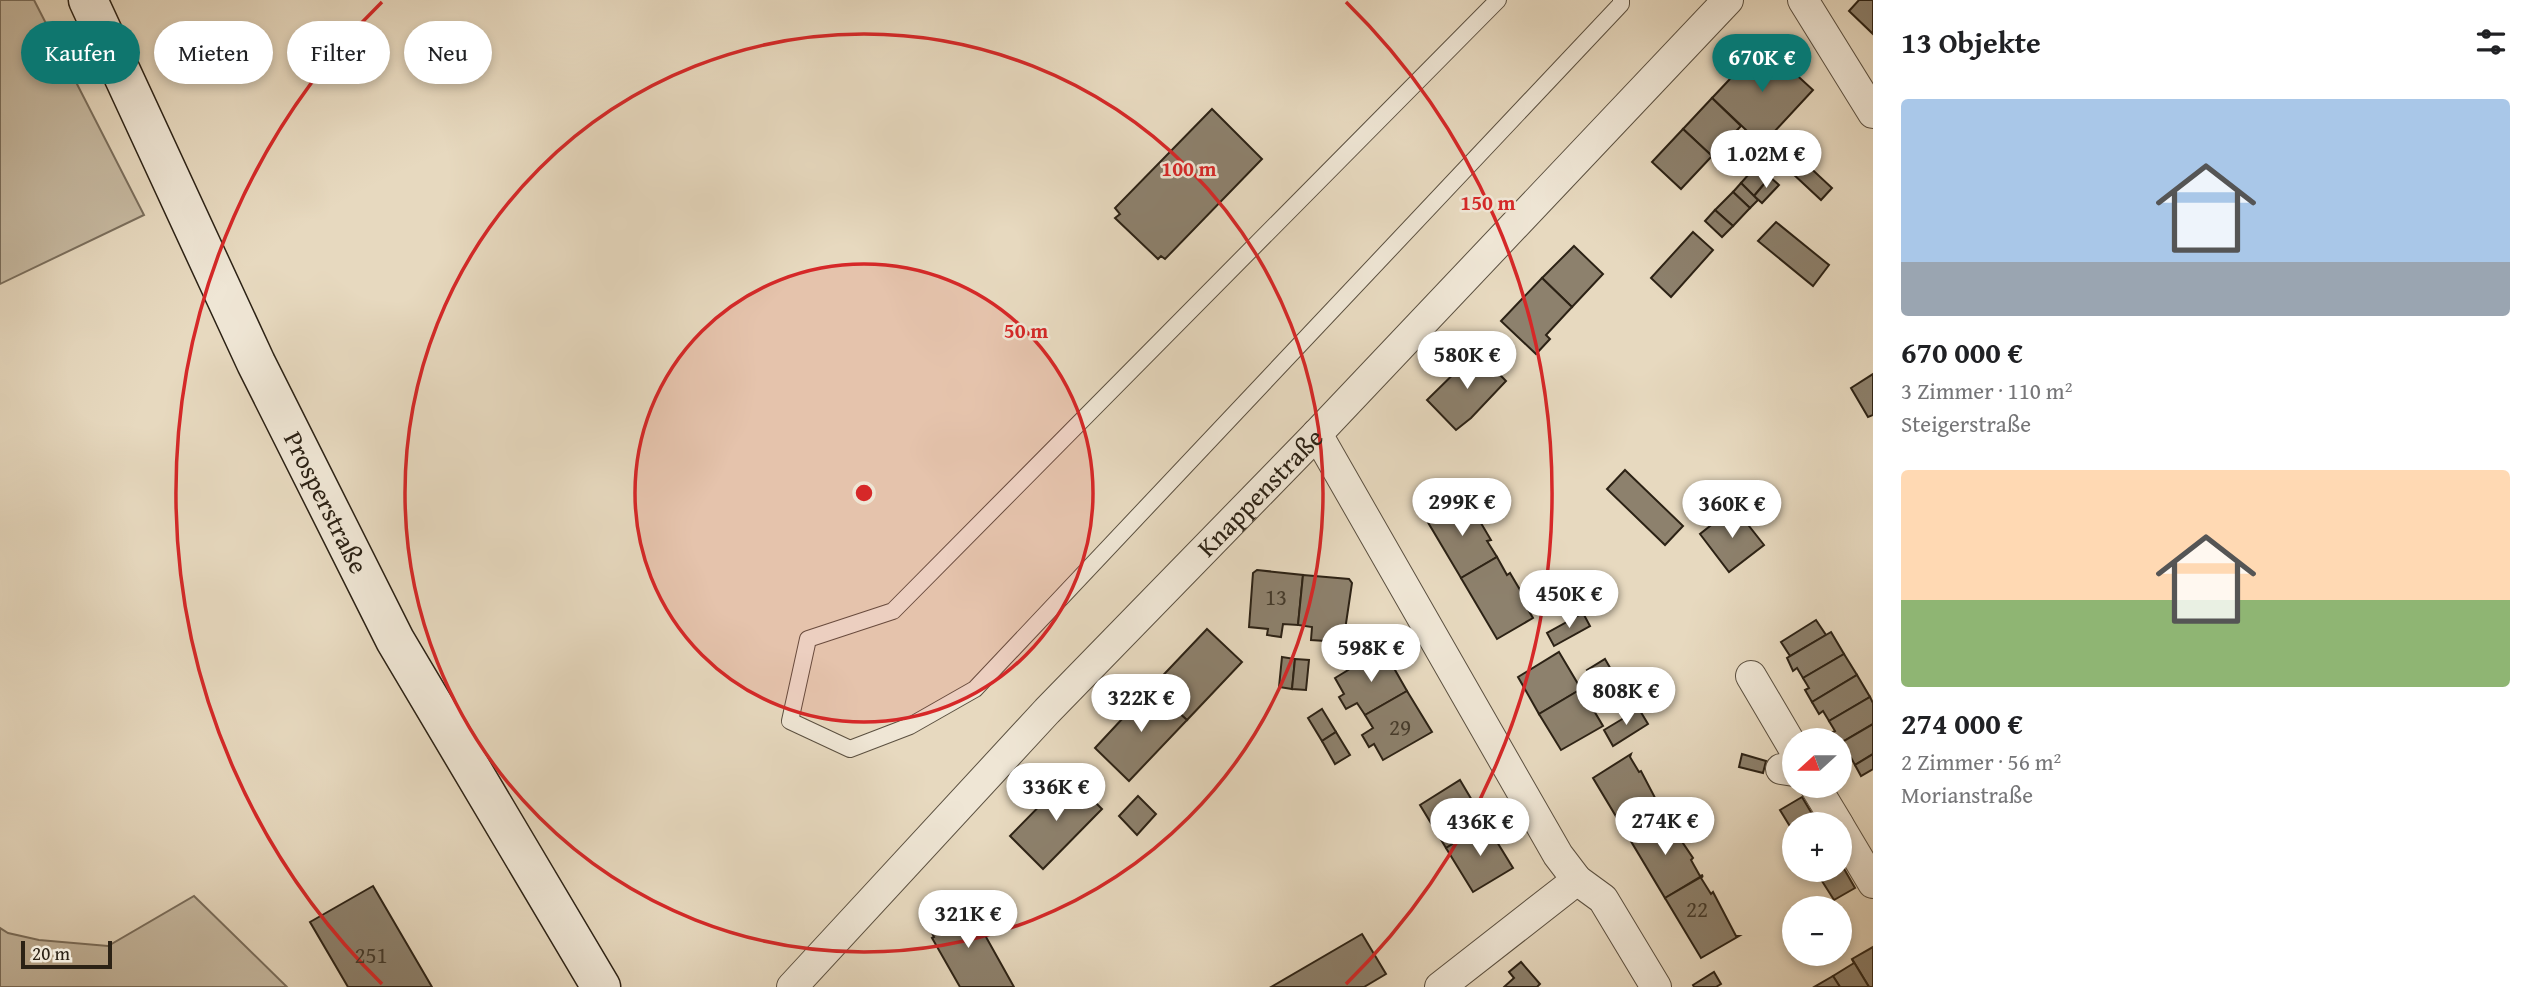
<!DOCTYPE html>
<html lang="de">
<meta charset="utf-8">
<style>
:root{--surface:#fff;--page:#f6f6f6;--text:#202124;--muted:#757577;--accent:#0f766e}
body{margin:0;font-family:"Gentium Book Plus",serif;background:var(--page);color:var(--text);height:100vh;display:flex;flex-direction:column;font-size:26px;white-space:nowrap}
*{box-sizing:border-box;margin:0}
p{font-size:23px;color:var(--muted)}
.icon{flex:none;width:38px;height:38px;fill:none;stroke:currentColor;stroke-width:2;stroke-linecap:round;stroke-linejoin:round}
.map{position:relative;flex:1;overflow:hidden}
.sheet{display:flex;flex-direction:column;background:var(--surface);width:665px}
.sheet>*{flex:none}
.hud{position:absolute;left:21px;top:21px;width:665px;height:63px;display:flex;gap:14px}
.needle{width:46px;rotate:249deg}
.controls{position:absolute;left:1782px;top:728px;display:grid;gap:14px}
.controls a{display:grid;place-items:center;width:70px;height:70px;border-radius:50%;background:var(--surface);box-shadow:0 4px 10px #0003;font-size:35px}
.scale{position:absolute;left:21px;bottom:18px;width:91px;box-sizing:border-box;padding-left:7px;border:4px solid #2c2215;border-top:0;font-size:19px;line-height:24px;white-space:nowrap;color:#2c2215;-webkit-text-stroke:5px #efe6d5;paint-order:stroke}
.price{position:absolute;translate:-50% -60px;padding:0 16px;border-radius:24px;background:#fff;color:#222;font-size:23px;line-height:46px;filter:drop-shadow(0 2px 4px #0008)}
.price::after{content:'';position:absolute;left:50%;top:42px;width:21px;height:16px;margin-left:-10px;background:inherit;clip-path:polygon(0 0,100% 0,50% 100%)}
.price.active{background:var(--accent);color:#fff}
ul{padding:0;list-style:none}
li{display:grid;align-content:center;gap:14px;height:371px;padding:0 28px}
li span{display:grid;place-items:center;height:217px;border-radius:7px;color:#555}
li>.icon{margin-inline-start:auto}
span .icon{width:126px;height:126px;fill:#fffc;stroke-width:1}
li b{font-size:30px}
h2{display:flex;justify-content:space-between;align-items:center;height:84px;padding:0 28px;font-size:30px}
.pill{padding:0 24px;border-radius:32px;background:var(--surface);box-shadow:0 4px 10px #0003;font-size:24px;line-height:63px}
.pill.active{background:var(--accent);color:#fff}
main{display:flex;flex:1;min-height:0}
.map>svg:first-child{display:block}
.green{fill:#c7baa2;stroke:#7a6e5c;stroke-width:2}
.building{fill:#8d816d;stroke:#2c2215;stroke-width:2}
.lines{fill:none;stroke-linecap:round;stroke-linejoin:round}
.service-casing{stroke:#5b5040;stroke-width:18}
.minor-casing{stroke:#5b5040;stroke-width:32}
.secondary-casing{stroke:#2c2215;stroke-width:41}
.service{stroke:#efe6d5;stroke-width:16}
.minor{stroke:#efe6d5;stroke-width:30}
.secondary{stroke:#efe6d5;stroke-width:38}
.ring{fill:none;stroke:#d62828;stroke-width:3.5}
.labels{text-anchor:middle;stroke-width:5;stroke-linejoin:round;paint-order:stroke}
.number-label{font-size:23px;fill:#443a2b}
.street-label{font-size:26px;fill:#2c2215;stroke:#efe6d5}
.centre{fill:#d62828;stroke:#efe6d5;stroke-width:3.5}
.ring-label{font-size:21px;text-anchor:middle;font-weight:bold;fill:#d62828;stroke:#efe6d5;stroke-width:5;stroke-linejoin:round;paint-order:stroke}
</style>
<main>
<div class="map">
<svg width="1873" height="987" viewBox="0 0 1873 987">
<rect width="100%" height="100%" fill="#e7d9bf"/>
<filter id="stains"><feTurbulence type="fractalNoise" baseFrequency=".00286" numOctaves="4"/><feColorMatrix values="0 0 0 0 .2 0 0 0 0 .09 0 0 0 0 .02 0 0 0 .5 -.17"/></filter>
<radialGradient id="worn" r=".72"><stop offset=".6" stop-color="#630" stop-opacity="0"/><stop offset="1" stop-color="#630" stop-opacity=".3"/></radialGradient>
<g class="green">
<polygon points="0,0 34,0 144,215 0,284"/>
<polygon points="194,896 287,987 0,987 0,928 8,933 39,940 108,946"/>
</g>
<g class="building">
<polygon points="1859,0 1873,0 1873,34 1849,11"/>
<polygon points="1763,44 1813,90 1762,145 1712,98"/>
<polygon points="1712,98 1741,126 1712,156 1683,129"/>
<polygon points="1212,109 1262,159 1165,259 1161,256 1158,259 1115,218 1120,214 1115,208"/>
<polygon points="1683,129 1712,156 1681,189 1652,162"/>
<polygon points="1773,133 1832,188 1821,200 1762,145"/>
<polygon points="1757,165 1770,177 1754,196 1741,183"/>
<polygon points="1770,177 1779,185 1762,203 1754,196"/>
<polygon points="1741,183 1758,200 1750,208 1733,192"/>
<polygon points="1733,192 1750,208 1733,226 1715,210"/>
<polygon points="1715,210 1733,226 1722,237 1705,221"/>
<polygon points="1776,222 1829,265 1813,286 1758,241"/>
<polygon points="1693,232 1713,250 1671,297 1651,278"/>
<polygon points="1574,246 1603,274 1572,307 1542,278"/>
<polygon points="1542,278 1572,307 1546,335 1550,339 1536,354 1501,321"/>
<polygon points="1477,351 1506,381 1471,418 1456,430 1427,400"/>
<polygon points="1873,374 1873,415 1868,417 1851,388"/>
<polygon points="1625,470 1683,526 1665,545 1607,489"/>
<polygon points="1463,498 1472,514 1475,513 1491,540 1487,541 1497,557 1461,578 1426,519"/>
<polygon points="1734,507 1764,545 1729,572 1700,534"/>
<polygon points="1497,557 1507,575 1510,573 1526,600 1523,601 1533,618 1497,639 1461,578"/>
<polygon points="1257,570 1303,575 1298,625 1283,624 1281,637 1267,635 1268,629 1249,627 1253,573"/>
<polygon points="1303,575 1349,579 1352,583 1344,637 1326,635 1325,641 1311,640 1312,627 1298,625"/>
<polygon points="1583,613 1590,626 1554,646 1547,633"/>
<polygon points="1816,620 1826,635 1790,656 1781,642"/>
<polygon points="1207,629 1242,662 1187,720 1151,688"/>
<polygon points="1831,632 1844,654 1803,678 1797,668 1793,671 1787,658"/>
<polygon points="1383,649 1407,691 1365,715 1357,703 1346,709 1339,697 1344,694 1335,678"/>
<polygon points="1559,652 1581,689 1539,714 1518,677"/>
<polygon points="1844,654 1857,675 1812,702 1805,690 1809,688 1803,678"/>
<polygon points="1282,657 1295,659 1292,689 1279,687"/>
<polygon points="1295,659 1309,660 1306,690 1292,689"/>
<polygon points="1605,659 1612,671 1594,681 1587,670"/>
<polygon points="1857,675 1870,697 1829,721 1823,711 1819,714 1812,702"/>
<polygon points="1151,688 1187,720 1129,781 1095,748"/>
<polygon points="1581,689 1603,726 1561,750 1539,714"/>
<polygon points="1407,691 1432,732 1383,760 1374,744 1369,747 1362,735 1373,728 1365,715"/>
<polygon points="1870,697 1873,703 1873,724 1839,744 1839,740 1835,740 1831,733 1835,731 1829,721"/>
<polygon points="1322,709 1336,732 1322,741 1308,718"/>
<polygon points="1639,709 1648,724 1613,746 1604,730"/>
<polygon points="1873,724 1873,754 1855,765 1849,754 1845,757 1839,744"/>
<polygon points="1336,732 1350,755 1335,764 1322,741"/>
<polygon points="1631,754 1630,757 1639,772 1641,771 1664,815 1667,815 1629,838 1593,778"/>
<polygon points="1742,754 1766,761 1763,773 1739,767"/>
<polygon points="1873,754 1873,769 1861,776 1855,765"/>
<polygon points="1069,776 1102,809 1043,869 1010,836"/>
<polygon points="1460,780 1486,824 1446,848 1420,805"/>
<polygon points="1138,796 1156,814 1137,835 1119,816"/>
<polygon points="1802,797 1818,824 1794,824 1794,833 1780,810"/>
<polygon points="1667,815 1666,818 1693,858 1691,860 1700,876 1703,875 1665,898 1629,838"/>
<polygon points="1486,824 1513,868 1473,892 1446,848"/>
<polygon points="1839,860 1855,888 1834,900 1815,870 1839,870"/>
<polygon points="1703,876 1701,878 1711,894 1713,892 1736,936 1739,936 1701,958 1665,898"/>
<polygon points="373,886 432,987 348,987 310,922"/>
<polygon points="967,903 1014,987 960,987 932,938 934,937 929,927 925,926"/>
<polygon points="1362,934 1386,974 1364,987 1271,987"/>
<polygon points="1873,947 1873,987 1869,987 1852,959"/>
<polygon points="1852,959 1869,987 1840,987 1833,976 1854,963"/>
<polygon points="1521,962 1540,984 1537,987 1504,987 1514,978 1509,972"/>
<polygon points="1714,972 1721,984 1716,987 1694,987 1693,985"/>
<polygon points="1833,976 1840,987 1814,987"/>
</g>
<g class="lines">
<g class="service-casing">
<polyline id="service" points="1498,0 893,611 808,639 790,721 850,749 910,726 975,689 1621,4 1621,0"/>
</g>
<g class="minor-casing">
<g id="minor">
<polyline points="1803,0 1873,113"/>
<polyline points="1317,434 1558,855 1577,880 1603,899 1656,987"/>
<polyline points="1751,676 1794,749"/>
<polyline points="1781,769 1794,771"/>
<polyline points="1815,786 1838,824"/>
<polyline points="1839,826 1873,883"/>
<path id="s1" d="M792 987 1047 711 1317 434 1728 0"/>
<polyline points="1440,987 1577,880"/>
</g>
</g>
<g class="secondary-casing">
<g id="secondary">
<path id="s2" d="M88 0 256 363 395 640 601 987"/>
</g>
</g>
<use href="#service" class="service"/>
<use href="#minor" class="minor"/>
<use href="#secondary" class="secondary"/>
</g>
<circle cx="864" cy="493" r="229" fill="#d62828" fill-opacity=".12"/>
<g class="ring">
<circle cx="864" cy="493" r="229"/>
<circle cx="864" cy="493" r="459"/>
<path d="M382 984A688 688 0 0 1 382 2M1346 2A688 688 0 0 1 1346 984"/>
</g>
<g class="labels">
<g class="number-label">
<text x="1276" y="605">13</text>
<text x="1400" y="735">29</text>
<text x="1697" y="917">22</text>
<text x="371" y="963">251</text>
</g>
<g class="street-label">
<text dy="9" stroke="none"><textPath href="#s1" startOffset="681">Knappenstraße</textPath></text>
<text dy="9" stroke="none"><textPath href="#s2" startOffset="556">Prosperstraße</textPath></text>
</g>
</g>
<circle cx="864" cy="493" r="10" class="centre"/>
<g class="ring-label">
<text x="1189" y="176">100 m</text>
<text x="1488" y="210">150 m</text>
<text x="1026" y="338">50 m</text>
</g>
<rect width="100%" height="100%" filter="url(#stains)"/>
<rect width="100%" height="100%" fill="url(#worn)"/>
</svg>
<div class="controls">
<a><svg class="needle" viewBox="-14 -14 28 28"><path d="M0-13l5 13h-10z" fill="#e53935"/><path d="M0 13l5-13h-10z" fill="#757577"/></svg></a>
<a>+</a>
<a>−</a>
</div>
<div class="scale">20 m</div>
<b class="price active" style="left:1762px;top:94px">670K €</b>
<b class="price" style="left:1766px;top:190px">1.02M €</b>
<b class="price" style="left:1467px;top:391px">580K €</b>
<b class="price" style="left:1462px;top:538px">299K €</b>
<b class="price" style="left:1732px;top:540px">360K €</b>
<b class="price" style="left:1569px;top:630px">450K €</b>
<b class="price" style="left:1371px;top:684px">598K €</b>
<b class="price" style="left:1626px;top:727px">808K €</b>
<b class="price" style="left:1141px;top:734px">322K €</b>
<b class="price" style="left:1056px;top:823px">336K €</b>
<b class="price" style="left:1665px;top:857px">274K €</b>
<b class="price" style="left:1480px;top:858px">436K €</b>
<b class="price" style="left:968px;top:950px">321K €</b>
<div class="hud">
<a class="pill active">Kaufen</a>
<a class="pill">Mieten</a>
<a class="pill">Filter</a>
<a class="pill">Neu</a>
</div>
</div>
<section class="sheet">
<h2>13 Objekte<svg class="icon" aria-label="filters" viewBox="0 0 24 24"><path d="M4 7h16M4 17h16"/><circle cx="9" cy="7" r="2"/><circle cx="15" cy="17" r="2"/></svg></h2>
<ul>
<li><span style="background:linear-gradient(#a9c7e8 75%,#9aa5b1 0)"><svg class="icon" aria-label="home" viewBox="0 0 24 24"><path d="M3 11l9-7 9 7M6 9v11h12V9"/></svg></span><div><b>670 000 €</b><p>3 Zimmer · 110 m²</p><p>Steigerstraße</p></div></li>
<li><span style="background:linear-gradient(#ffd9b3 60%,#8fb573 0)"><svg class="icon" aria-label="home" viewBox="0 0 24 24"><path d="M3 11l9-7 9 7M6 9v11h12V9"/></svg></span><div><b>274 000 €</b><p>2 Zimmer · 56 m²</p><p>Morianstraße</p></div></li>
</ul>
</section>
</main>
